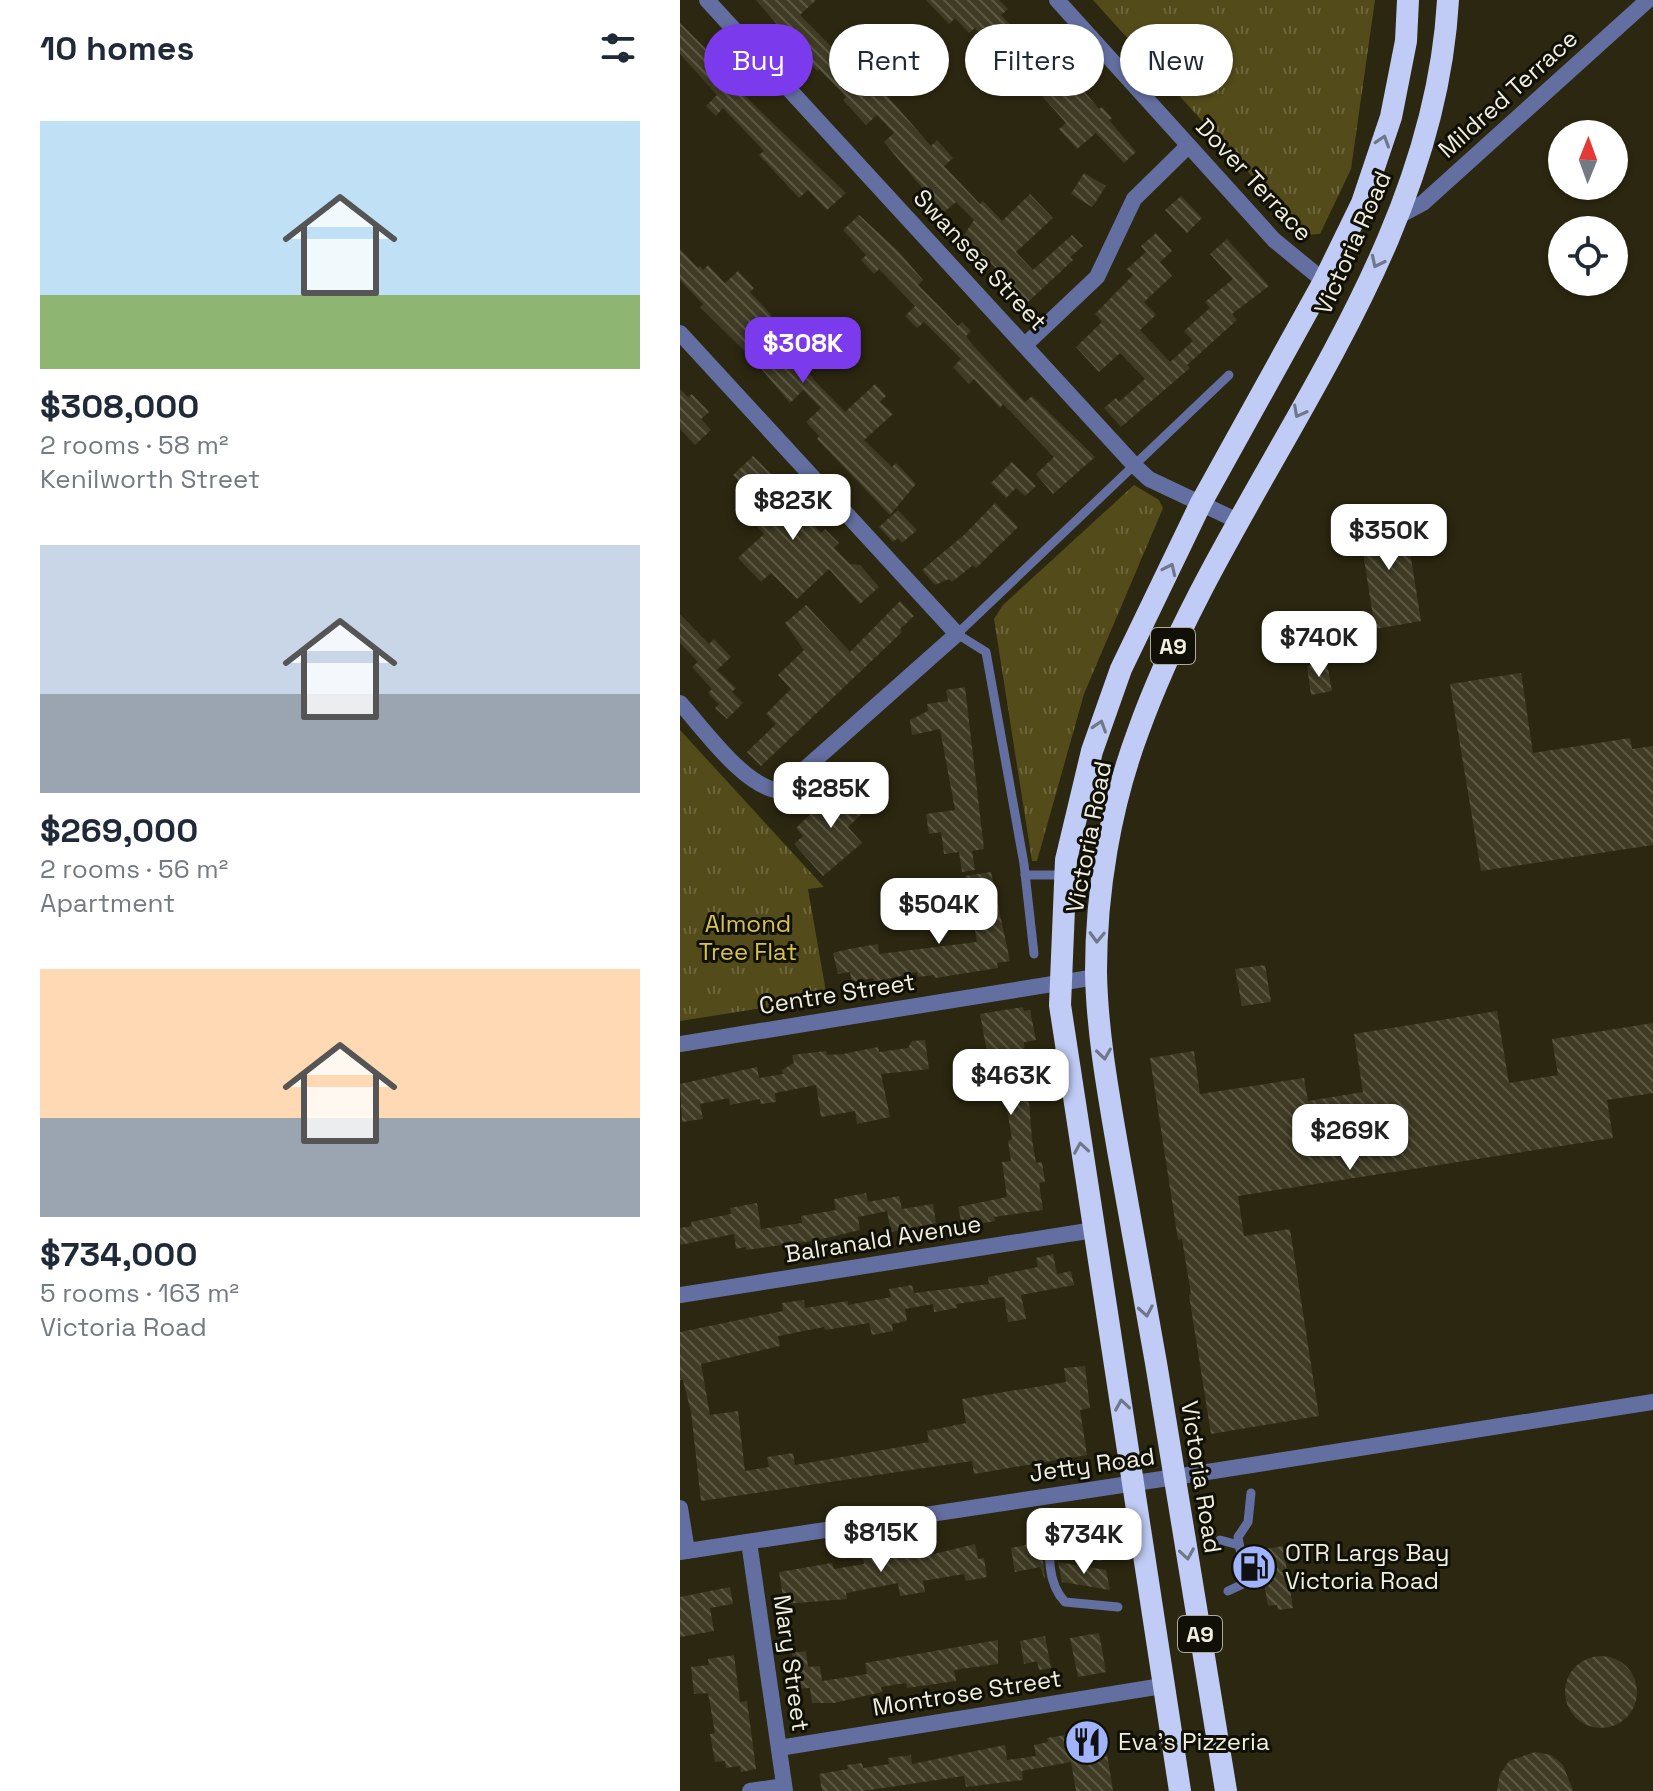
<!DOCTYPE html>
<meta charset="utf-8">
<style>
:root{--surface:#fff;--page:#f6f6f7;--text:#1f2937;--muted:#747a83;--accent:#7c3aed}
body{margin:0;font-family:"Space Grotesk",sans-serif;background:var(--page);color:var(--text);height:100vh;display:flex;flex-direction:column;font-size:30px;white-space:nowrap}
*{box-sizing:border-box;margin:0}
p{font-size:26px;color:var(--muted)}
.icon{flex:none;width:44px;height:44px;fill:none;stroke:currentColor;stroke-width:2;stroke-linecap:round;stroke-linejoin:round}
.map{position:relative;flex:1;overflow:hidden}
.panel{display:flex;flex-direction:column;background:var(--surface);width:680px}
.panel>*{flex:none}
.banner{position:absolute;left:24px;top:24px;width:760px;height:72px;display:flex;gap:16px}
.needle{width:52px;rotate:1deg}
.controls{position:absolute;left:868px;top:120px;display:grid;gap:16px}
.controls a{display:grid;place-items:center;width:80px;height:80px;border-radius:50%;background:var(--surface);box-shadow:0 2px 6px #0004;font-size:40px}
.price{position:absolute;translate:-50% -68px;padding:0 18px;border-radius:16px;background:#fff;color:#222;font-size:26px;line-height:52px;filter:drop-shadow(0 2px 4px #0008)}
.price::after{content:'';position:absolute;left:50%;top:48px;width:24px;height:18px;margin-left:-12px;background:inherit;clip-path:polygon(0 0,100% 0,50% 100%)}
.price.selected{background:var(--accent);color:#fff}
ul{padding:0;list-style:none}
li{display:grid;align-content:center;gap:16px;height:424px;padding:0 40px}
li span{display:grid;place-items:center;height:248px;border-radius:0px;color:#555}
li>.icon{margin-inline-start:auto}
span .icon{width:144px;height:144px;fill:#fffc;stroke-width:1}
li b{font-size:34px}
h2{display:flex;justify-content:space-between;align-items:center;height:96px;padding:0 40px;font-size:34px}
.chip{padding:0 28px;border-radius:36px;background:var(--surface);box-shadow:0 2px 6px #0004;font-size:28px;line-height:72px}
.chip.selected{background:var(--accent);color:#fff}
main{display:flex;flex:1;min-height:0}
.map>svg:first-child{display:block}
.grass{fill:url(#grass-tufts)}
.building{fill:url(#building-back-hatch)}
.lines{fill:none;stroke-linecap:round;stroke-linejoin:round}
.service{stroke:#636fa0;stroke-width:9}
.minor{stroke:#636fa0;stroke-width:16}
.tertiary{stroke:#636fa0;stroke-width:16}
.trunk{stroke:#c0ccf6;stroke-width:22}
.oneway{stroke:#71778a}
.labels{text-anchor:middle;stroke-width:6;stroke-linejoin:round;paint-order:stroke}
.shield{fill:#111006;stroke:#adab9f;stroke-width:2}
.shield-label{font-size:22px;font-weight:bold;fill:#f0eee0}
.street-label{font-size:24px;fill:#f0eee0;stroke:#111006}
.park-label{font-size:24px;fill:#d9c44b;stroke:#111006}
.poi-label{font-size:24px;fill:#f0eee0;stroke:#111006;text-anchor:start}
</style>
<main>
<section class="panel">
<h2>10 homes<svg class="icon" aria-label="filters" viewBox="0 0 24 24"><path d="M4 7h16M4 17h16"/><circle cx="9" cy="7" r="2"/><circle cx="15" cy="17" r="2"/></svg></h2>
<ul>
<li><span style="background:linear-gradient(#bfe0f5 70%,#8fb573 0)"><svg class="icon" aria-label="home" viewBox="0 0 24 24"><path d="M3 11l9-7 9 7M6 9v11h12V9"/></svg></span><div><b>$308,000</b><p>2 rooms · 58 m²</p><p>Kenilworth Street</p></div></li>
<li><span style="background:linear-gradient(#c9d6e8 60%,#9aa5b1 0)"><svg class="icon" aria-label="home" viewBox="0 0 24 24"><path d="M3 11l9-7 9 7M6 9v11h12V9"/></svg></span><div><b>$269,000</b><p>2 rooms · 56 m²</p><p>Apartment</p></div></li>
<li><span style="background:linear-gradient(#ffd9b3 60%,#9aa5b1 0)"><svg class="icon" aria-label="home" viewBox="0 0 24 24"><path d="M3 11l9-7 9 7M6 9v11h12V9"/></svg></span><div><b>$734,000</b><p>5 rooms · 163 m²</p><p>Victoria Road</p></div></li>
</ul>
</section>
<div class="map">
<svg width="973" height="1791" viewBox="0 0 973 1791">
<defs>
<pattern id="grass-tufts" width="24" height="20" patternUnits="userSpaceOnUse" patternTransform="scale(2)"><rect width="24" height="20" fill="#544b1b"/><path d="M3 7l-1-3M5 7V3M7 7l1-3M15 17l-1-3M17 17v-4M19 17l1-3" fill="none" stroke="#6d653c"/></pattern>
<pattern id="building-back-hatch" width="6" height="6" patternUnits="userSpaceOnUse" patternTransform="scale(2)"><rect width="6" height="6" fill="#3f3b24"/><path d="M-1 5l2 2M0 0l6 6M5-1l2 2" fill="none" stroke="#5b5844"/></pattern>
</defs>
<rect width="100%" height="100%" fill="#2b2710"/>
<g class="grass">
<polygon points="413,0 695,0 671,169 640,234 625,235"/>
<polygon points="454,485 479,500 483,508 404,694 357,861 352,861 314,619 323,605"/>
<polygon points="0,730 144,887 128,889 147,998 0,1021"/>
</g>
<g class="building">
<polygon points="76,0 136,0 120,15 197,93 201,89 251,146 257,140 273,158 264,166 300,204 303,201 322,221 350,194 373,218 336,252 353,270 392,235 403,246 390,257 393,260 348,302 284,235 294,220 276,202 263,213 204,142 214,133 197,115 186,125 163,100 166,97 139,69 137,71"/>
<polygon points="246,0 319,0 328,9 321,15 363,58 367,54 386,70 419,109 422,107 432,118 429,120 456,152 444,163 416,133 397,149 379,129 386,123 331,61 325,66 295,28 289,33 275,18 269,24"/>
<polygon points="0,23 50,73 46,76 77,108 166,193 147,210 128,190 119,198 79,155 84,151 43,108 36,116 26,106 37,95 0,54"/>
<polygon points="404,173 426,186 412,207 391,194"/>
<polygon points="501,196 522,218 507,233 485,210"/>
<polygon points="179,215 218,251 243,280 238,285 260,307 278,326 282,322 291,331 286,336 292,344 345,402 352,396 415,457 373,494 356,474 374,457 323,404 320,408 294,379 289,384 273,367 281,359 244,322 237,328 225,316 235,306 199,269 194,274 181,260 186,255 163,230"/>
<polygon points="476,233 492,251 480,262 492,276 464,302 476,315 460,330 490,362 513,341 504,331 530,308 525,302 553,279 530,254 547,239 589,286 552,314 557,320 507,365 510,368 441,427 424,408 436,398 439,402 465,379 440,353 419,372 396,347 422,322 415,314 453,275 447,269 466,252 461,246"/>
<polygon points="0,249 18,268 20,266 23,270 28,265 45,283 58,271 74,288 70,292 92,316 74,333 109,369 121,357 130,366 127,369 134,380 165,412 195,384 206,396 200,402 213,414 184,440 212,467 216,463 236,484 210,515 137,439 139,436 126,422 141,408 123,390 110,403 73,359 20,307 23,304 0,280"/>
<polygon points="0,389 8,397 12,394 29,412 21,419 31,430 15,445 0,429"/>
<polygon points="73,456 94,477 90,482 114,506 116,504 141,533 145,529 159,543 154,548 170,564 180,565 199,587 180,604 149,569 117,599 91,573 81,582 58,558 84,534 66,515 80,502 53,475"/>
<polygon points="332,462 356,486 345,496 336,488 326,498 311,483"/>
<polygon points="315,503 338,527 296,568 293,565 272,582 269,579 255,585 242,570 284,535"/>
<polygon points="218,510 237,530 222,543 218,538 213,542 199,527"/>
<polygon points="724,515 741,621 695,629 678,521"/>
<polygon points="220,601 234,616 220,629 222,632 81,766 67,752 96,724 86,714 111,689 98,675 124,650 105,623 126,605 170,652"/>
<polygon points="0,614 29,644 34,639 51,657 37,670 56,688 52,692 63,703 47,719 35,708 39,704 28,693 32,689 12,667 18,662 0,643"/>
<polygon points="647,663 652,691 631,695 627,666"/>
<polygon points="841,673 853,753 950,738 952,749 973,746 973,845 801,871 770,684"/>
<polygon points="285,687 304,849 292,851 295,870 282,872 279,852 264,854 261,832 249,834 246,814 275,810 260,729 232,735 230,720 248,711 247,704 268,701 266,690"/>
<polygon points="164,782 188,808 168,827 182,843 143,876 114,844 123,836 116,828"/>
<polygon points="311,872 330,961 317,963 318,968 255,978 254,975 238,977 237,972 194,982 193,978 172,982 170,972 158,974 153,953 169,949 198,944 199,954 297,942 285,876"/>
<polygon points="585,965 591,1002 562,1006 555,969"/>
<polygon points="343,1007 344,1011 350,1010 356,1040 344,1042 352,1139 356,1163 362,1162 365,1182 359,1183 363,1210 314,1217 315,1221 289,1226 289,1222 282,1224 278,1207 327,1197 322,1162 331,1161 328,1141 332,1139 322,1080 317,1081 316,1073 311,1074 300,1014"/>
<polygon points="817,1011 829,1083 878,1075 872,1039 973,1023 973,1093 927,1100 933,1138 558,1196 564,1236 610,1229 639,1416 531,1434 509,1295 511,1294 502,1239 498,1240 470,1058 514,1051 520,1094 624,1078 628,1101 683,1092 674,1034"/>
<polygon points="245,1040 249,1069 201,1074 210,1117 177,1124 175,1111 141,1117 136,1085 95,1093 96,1102 81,1104 80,1099 50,1105 49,1098 20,1104 23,1119 2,1122 0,1084 77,1067 79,1078 103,1074 102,1070 114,1063 112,1055 146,1051 147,1055 163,1054 198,1047 199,1052 228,1048 232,1041"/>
<polygon points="186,1193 188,1202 219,1196 222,1209 253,1204 256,1223 211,1232 207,1211 178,1217 180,1230 138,1240 66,1250 66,1247 56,1249 54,1234 0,1245 0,1228 12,1226 11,1222 51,1214 50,1208 77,1203 81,1229 122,1223 121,1216 156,1210 154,1199"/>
<polygon points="373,1254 377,1274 391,1271 394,1285 341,1295 346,1319 328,1322 324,1297 276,1304 277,1308 254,1312 253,1304 225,1309 227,1321 212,1324 213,1331 192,1335 189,1323 145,1330 144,1327 98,1336 100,1346 21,1364 30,1415 58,1411 65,1471 89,1467 87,1457 113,1453 115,1465 249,1442 247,1431 286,1423 282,1399 386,1382 384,1368 405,1366 410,1408 400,1410 407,1455 294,1474 292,1461 21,1501 11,1412 3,1380 0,1380 0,1332 103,1311 102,1303 124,1300 125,1308 168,1301 168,1305 211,1297 209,1289 232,1285 234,1293 309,1284 308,1277 358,1267 356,1258"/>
<polygon points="295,1544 298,1559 304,1558 307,1577 286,1581 284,1574 243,1581 245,1592 220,1596 218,1583 166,1593 167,1599 104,1604 99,1572 152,1563 154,1569 184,1564 183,1557 199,1554 253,1548 254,1554"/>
<polygon points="350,1544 353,1558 363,1559 365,1579 360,1567 335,1572 331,1548"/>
<polygon points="603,1546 613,1608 598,1610 597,1605 588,1606 582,1571 572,1572 569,1556 579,1554 579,1550"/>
<polygon points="378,1562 426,1570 430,1590 382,1582"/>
<polygon points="50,1587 53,1604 30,1608 34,1631 0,1637 0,1597"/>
<polygon points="419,1633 426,1672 398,1677 390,1638"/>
<polygon points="365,1636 371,1668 359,1670 357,1661 344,1664 340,1641"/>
<polygon points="318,1640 318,1664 274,1670 276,1681 227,1688 226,1683 201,1687 202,1692 154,1703 132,1703 130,1688 117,1689 112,1653 126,1651 128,1667 140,1666 142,1681 187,1674 185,1663"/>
<polygon points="54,1655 60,1702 67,1701 76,1769 61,1772 60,1766 46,1768 45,1761 35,1762 30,1734 35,1733 28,1693 14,1694 11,1667 29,1665 28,1659"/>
<circle cx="921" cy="1692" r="36"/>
<polygon points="423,1729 433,1791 396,1791 391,1762 342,1771 343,1780 286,1787 284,1776 183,1791 142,1791 139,1774 168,1769 167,1765 182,1763 183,1768 209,1764 208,1758 231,1755 232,1764 325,1745 327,1760 356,1756 354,1745 368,1742 367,1738"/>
<polygon points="855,1752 871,1755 883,1765 893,1791 817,1791 820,1774 829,1761"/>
</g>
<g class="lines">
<g class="service">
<polyline points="345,875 385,875"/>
<polyline points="354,954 344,864 306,652 277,634 549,375"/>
<polyline points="540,1540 559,1545"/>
<path d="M435 1550 420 1556 404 1554 395 1533 381 1532C362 1549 370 1586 385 1602L438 1607"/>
<polyline points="548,1591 563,1584 565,1578 558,1537 568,1522 571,1493"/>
</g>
<g class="minor">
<polyline points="27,0 455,466 469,479 560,522"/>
<polyline points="377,0 594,240 644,281"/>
<polyline points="717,217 743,203 968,0"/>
<path d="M0 333 277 634 100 791C64 787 24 729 0 703"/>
<polyline points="345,345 417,277 454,199 508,146"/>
<polyline points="0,1044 416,977"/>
<polyline points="0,1295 414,1230"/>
<polyline points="495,1477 973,1402"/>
<polyline points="0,1508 7,1551"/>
<polyline points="69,1542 105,1791"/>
<polyline points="99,1748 482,1686"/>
<polyline points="70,1791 104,1786"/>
</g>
<polyline class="tertiary" points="0,1552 495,1477"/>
<g class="trunk">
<polyline points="500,1791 380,1005 386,860 412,751 441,669 521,503 644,281 682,203 711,117 726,41 728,0"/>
<path d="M546 1791C522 1648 500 1506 476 1363 463 1292 451 1221 438 1150 428 1092 417 1031 416 972 416 892 430 807 458 732 547 484 753 273 768 0"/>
</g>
</g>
<defs><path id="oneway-chevron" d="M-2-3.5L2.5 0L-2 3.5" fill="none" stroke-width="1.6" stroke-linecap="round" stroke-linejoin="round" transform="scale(2)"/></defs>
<g class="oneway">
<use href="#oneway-chevron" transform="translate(703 141) rotate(-72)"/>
<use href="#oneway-chevron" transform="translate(697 262) rotate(116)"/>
<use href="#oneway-chevron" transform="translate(619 412) rotate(118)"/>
<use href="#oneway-chevron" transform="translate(490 569) rotate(-65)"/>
<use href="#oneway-chevron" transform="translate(420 726) rotate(-72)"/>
<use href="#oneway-chevron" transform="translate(417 937) rotate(92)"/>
<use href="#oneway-chevron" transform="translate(424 1054) rotate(82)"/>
<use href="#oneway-chevron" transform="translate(401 1148) rotate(-99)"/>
<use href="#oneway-chevron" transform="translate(466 1311) rotate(80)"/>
<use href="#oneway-chevron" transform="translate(442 1405) rotate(-99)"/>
<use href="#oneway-chevron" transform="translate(507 1554) rotate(81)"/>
</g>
<defs>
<g id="fuel-disc" transform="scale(2.3)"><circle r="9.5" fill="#a0b3fd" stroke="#111006"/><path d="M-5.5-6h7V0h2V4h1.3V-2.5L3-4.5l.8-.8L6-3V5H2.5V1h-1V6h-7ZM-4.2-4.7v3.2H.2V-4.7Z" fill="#111"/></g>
<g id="restaurant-disc" transform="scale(2.3)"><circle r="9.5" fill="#a0b3fd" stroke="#111006"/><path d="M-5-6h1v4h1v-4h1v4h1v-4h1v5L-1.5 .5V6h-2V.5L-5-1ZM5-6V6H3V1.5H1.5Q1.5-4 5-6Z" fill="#111"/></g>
</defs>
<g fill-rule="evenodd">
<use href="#fuel-disc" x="574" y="1567"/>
<use href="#restaurant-disc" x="407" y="1742"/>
</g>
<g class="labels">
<g class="shield">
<rect x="471" y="628" width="44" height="36" rx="6"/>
<rect x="498" y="1616" width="44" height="36" rx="6"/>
</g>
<g class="shield-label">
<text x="493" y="654">A9</text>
<text x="520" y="1642">A9</text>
</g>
<g class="street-label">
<text transform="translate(828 94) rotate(-42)" y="8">Mildred Terrace</text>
<text transform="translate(574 180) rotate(47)" y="8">Dover Terrace</text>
<text transform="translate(673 243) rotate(-66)" y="8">Victoria Road</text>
<text transform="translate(300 260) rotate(47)" y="8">Swansea Street</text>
<text transform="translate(409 837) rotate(-79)" y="8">Victoria Road</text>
<text transform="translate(157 994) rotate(-9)" y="8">Centre Street</text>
<text transform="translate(203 1239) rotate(-9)" y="8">Balranald Avenue</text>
<text transform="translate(412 1465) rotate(-8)" y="8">Jetty Road</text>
<text transform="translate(521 1477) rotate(81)" y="8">Victoria Road</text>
<text transform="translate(111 1663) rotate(82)" y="8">Mary Street</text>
<text transform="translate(287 1693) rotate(-9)" y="8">Montrose Street</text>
</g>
<g class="park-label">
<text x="68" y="932">Almond<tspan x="68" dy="28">Tree Flat</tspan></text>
</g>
<g class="poi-label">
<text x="605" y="1561">OTR Largs Bay<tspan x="605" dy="28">Victoria Road</tspan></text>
<text x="438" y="1750">Eva's Pizzeria</text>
</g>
</g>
</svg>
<div class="controls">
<a><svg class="needle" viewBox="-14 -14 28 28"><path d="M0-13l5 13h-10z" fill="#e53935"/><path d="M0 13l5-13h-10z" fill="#747a83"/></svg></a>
<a><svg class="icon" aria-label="locate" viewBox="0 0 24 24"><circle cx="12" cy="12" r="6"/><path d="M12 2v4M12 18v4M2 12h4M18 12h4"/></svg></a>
</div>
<b class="price selected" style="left:123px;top:385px">$308K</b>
<b class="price" style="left:113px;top:542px">$823K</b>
<b class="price" style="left:709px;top:572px">$350K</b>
<b class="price" style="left:639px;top:679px">$740K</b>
<b class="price" style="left:151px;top:830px">$285K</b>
<b class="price" style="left:259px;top:946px">$504K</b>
<b class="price" style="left:331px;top:1117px">$463K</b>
<b class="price" style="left:670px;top:1172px">$269K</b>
<b class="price" style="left:201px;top:1574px">$815K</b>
<b class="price" style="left:404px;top:1576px">$734K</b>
<div class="banner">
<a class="chip selected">Buy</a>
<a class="chip">Rent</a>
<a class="chip">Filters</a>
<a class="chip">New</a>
</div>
</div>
</main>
